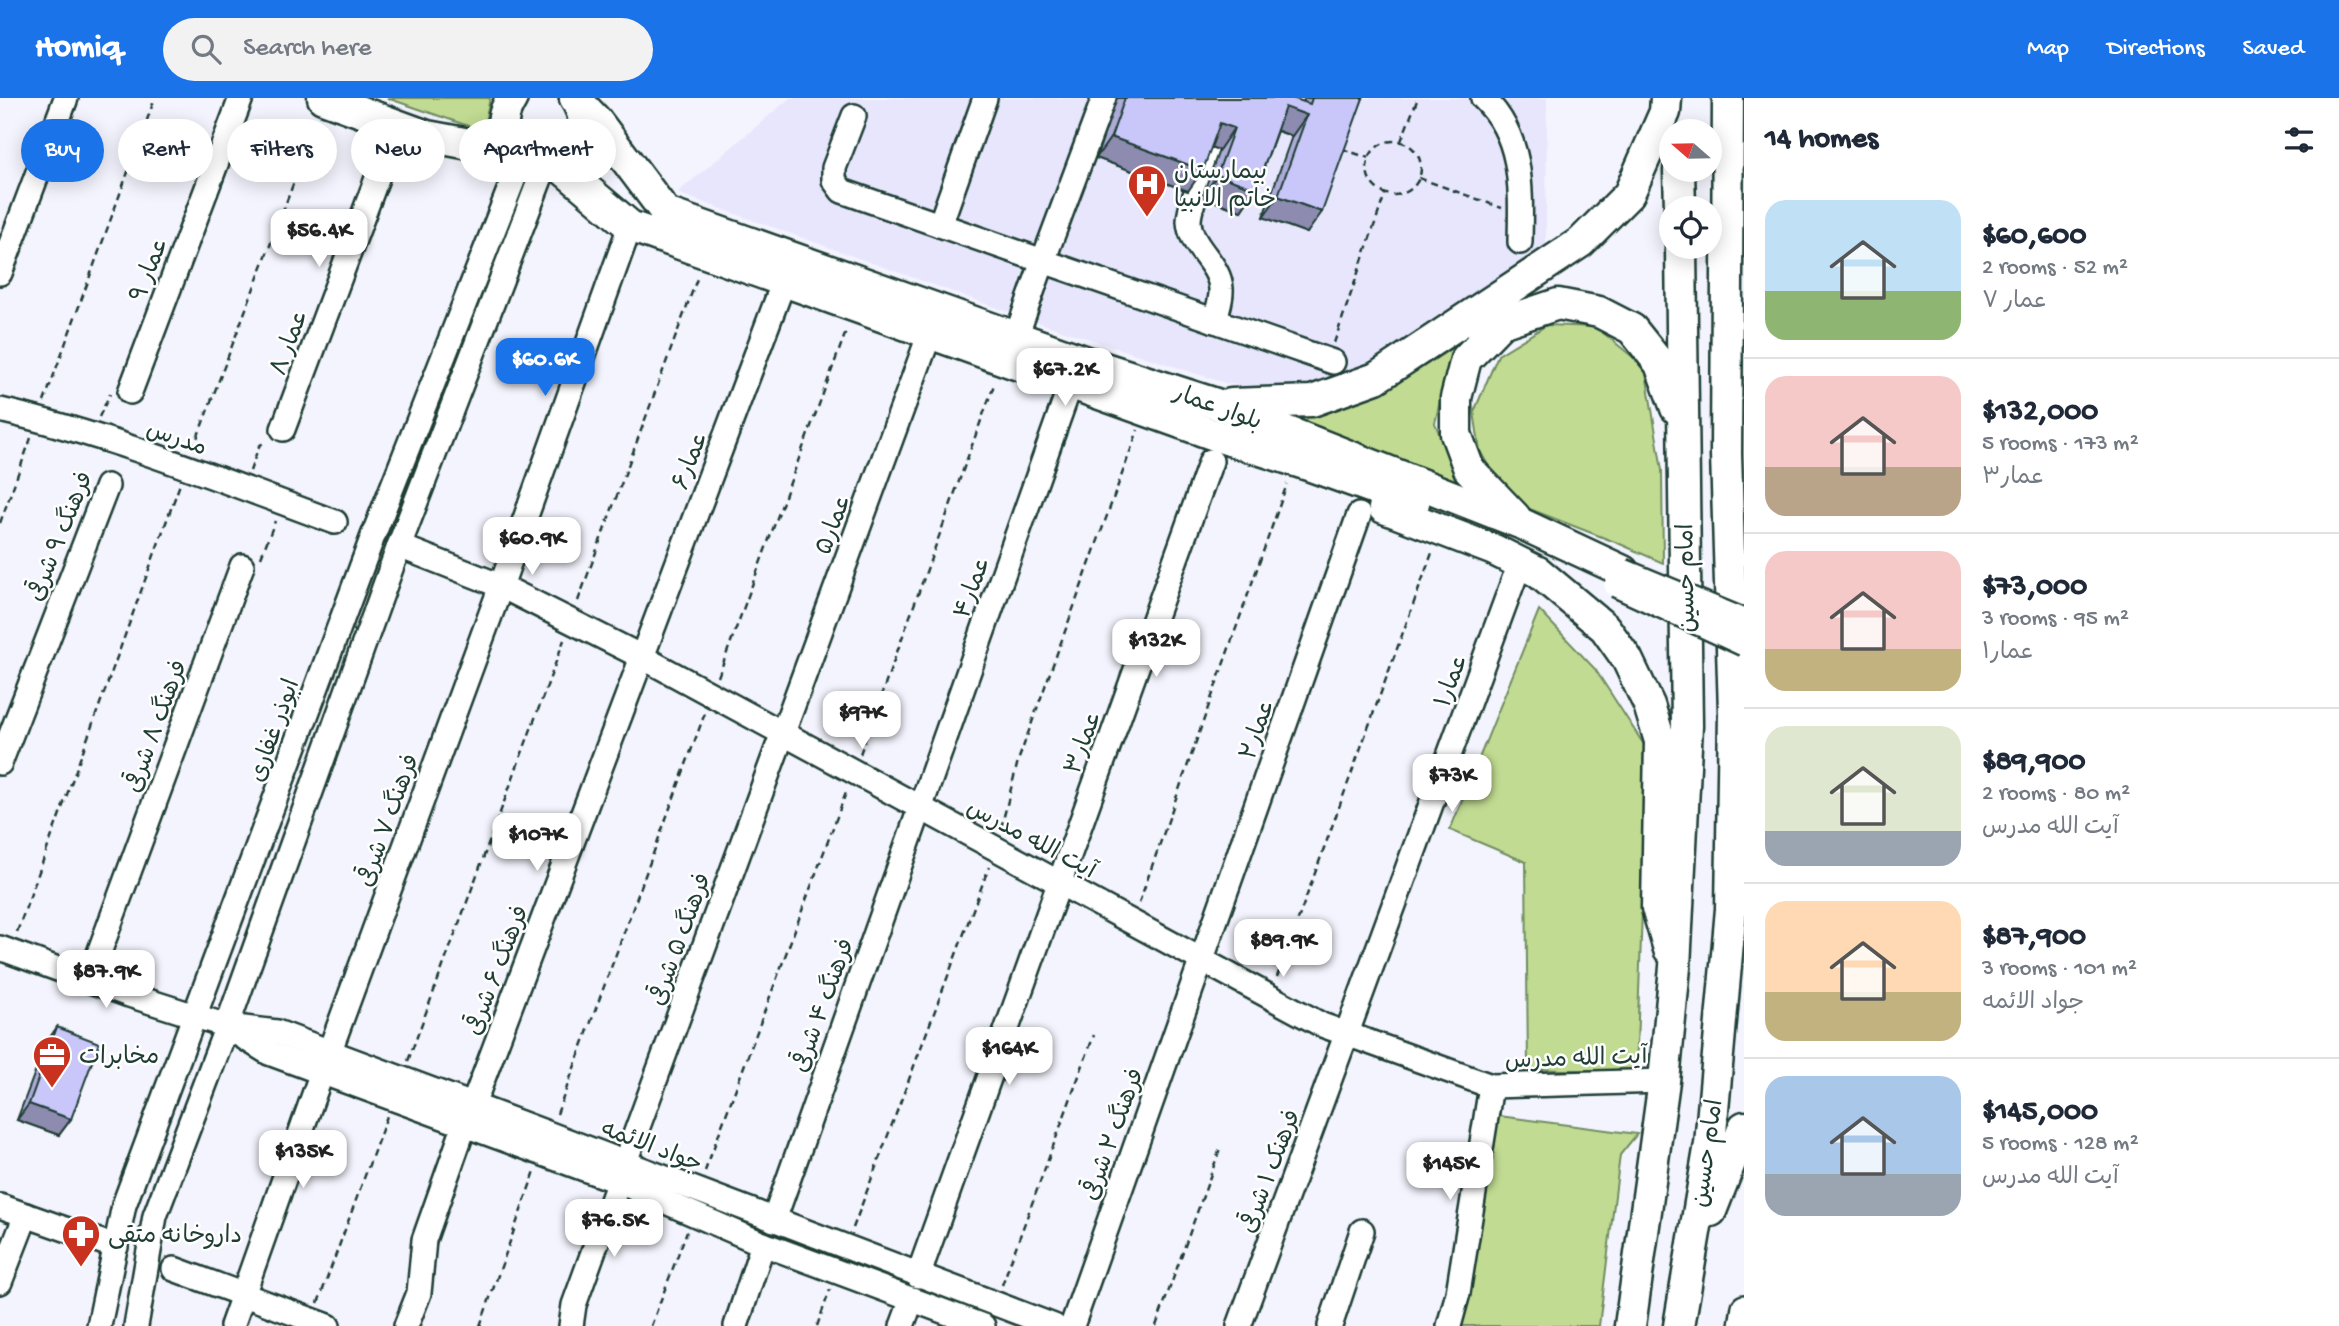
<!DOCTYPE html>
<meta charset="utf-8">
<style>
:root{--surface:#fff;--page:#f2f2f3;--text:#1f2937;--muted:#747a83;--line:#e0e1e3;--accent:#1a73e8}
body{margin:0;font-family:"Gochi Hand","Playpen Sans Arabic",sans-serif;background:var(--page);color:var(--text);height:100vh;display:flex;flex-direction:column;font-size:26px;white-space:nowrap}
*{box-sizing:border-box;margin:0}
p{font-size:23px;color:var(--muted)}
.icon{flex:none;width:38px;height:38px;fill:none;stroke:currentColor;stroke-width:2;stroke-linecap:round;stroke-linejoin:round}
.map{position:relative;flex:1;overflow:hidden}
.side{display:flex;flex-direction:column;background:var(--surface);width:595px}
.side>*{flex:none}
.banner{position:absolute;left:21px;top:21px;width:665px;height:63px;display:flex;gap:14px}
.needle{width:46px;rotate:290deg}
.controls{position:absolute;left:1659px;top:21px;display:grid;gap:14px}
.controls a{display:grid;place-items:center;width:63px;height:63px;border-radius:50%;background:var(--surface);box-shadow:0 4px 18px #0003;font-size:35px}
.price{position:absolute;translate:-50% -60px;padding:0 16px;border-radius:14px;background:#fff;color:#222;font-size:23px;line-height:46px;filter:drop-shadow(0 2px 4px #0008)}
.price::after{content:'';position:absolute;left:50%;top:42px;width:21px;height:16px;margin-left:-10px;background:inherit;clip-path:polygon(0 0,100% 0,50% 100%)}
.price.on{background:var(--accent);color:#fff}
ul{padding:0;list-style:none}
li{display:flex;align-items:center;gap:21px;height:175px;padding:0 21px}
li+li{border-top:2px solid var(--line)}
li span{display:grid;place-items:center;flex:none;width:196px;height:140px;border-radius:21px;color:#555}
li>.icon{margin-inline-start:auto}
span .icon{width:84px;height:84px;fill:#fffc;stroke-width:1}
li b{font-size:30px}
h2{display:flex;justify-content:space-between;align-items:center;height:84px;padding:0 21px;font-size:30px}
.tag{padding:0 24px;border-radius:32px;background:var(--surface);box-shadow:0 4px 18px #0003;font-size:24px;line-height:63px}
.tag.on{background:var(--accent);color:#fff}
header{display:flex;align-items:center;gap:42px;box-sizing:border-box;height:98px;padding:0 35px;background:var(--accent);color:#fff}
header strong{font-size:33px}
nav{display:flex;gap:38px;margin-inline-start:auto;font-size:24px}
.search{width:490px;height:63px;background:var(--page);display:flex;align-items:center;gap:18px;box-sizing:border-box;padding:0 24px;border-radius:38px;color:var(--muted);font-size:26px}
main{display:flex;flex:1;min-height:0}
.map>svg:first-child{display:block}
.built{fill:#e7e6fd}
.green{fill:#c1db92;stroke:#708c63;stroke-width:2}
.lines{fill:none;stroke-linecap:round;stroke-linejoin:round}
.minor-casing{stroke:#1f3d34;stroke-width:28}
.major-casing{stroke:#1f3d34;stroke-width:35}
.path{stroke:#1f3d34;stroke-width:2.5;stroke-dasharray:7 5;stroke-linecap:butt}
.minor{stroke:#fff;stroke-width:23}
.major{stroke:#fff;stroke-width:30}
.minor-bridge-casing{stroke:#1f3d34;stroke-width:28;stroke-linecap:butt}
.minor-bridge{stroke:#fff;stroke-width:23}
.wall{fill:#adabd7;stroke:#1f3d34;stroke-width:2}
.shaded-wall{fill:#8d8baf;stroke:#1f3d34;stroke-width:2}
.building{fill:#c9c7fa;stroke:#1f3d34;stroke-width:2}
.labels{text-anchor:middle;stroke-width:5;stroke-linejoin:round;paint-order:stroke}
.poi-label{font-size:24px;fill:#1f3d34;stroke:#fff;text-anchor:start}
.street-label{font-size:24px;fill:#1f3d34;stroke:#fff}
</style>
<header>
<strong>Homiq</strong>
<div class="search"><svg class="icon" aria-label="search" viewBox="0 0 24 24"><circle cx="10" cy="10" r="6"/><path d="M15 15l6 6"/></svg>Search here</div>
<nav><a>Map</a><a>Directions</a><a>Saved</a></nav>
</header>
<main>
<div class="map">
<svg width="1744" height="1228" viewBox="0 0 1744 1228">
<rect width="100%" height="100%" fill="#f4f4fe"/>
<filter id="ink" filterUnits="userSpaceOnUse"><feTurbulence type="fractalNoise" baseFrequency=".0143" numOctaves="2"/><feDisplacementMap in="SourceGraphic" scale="14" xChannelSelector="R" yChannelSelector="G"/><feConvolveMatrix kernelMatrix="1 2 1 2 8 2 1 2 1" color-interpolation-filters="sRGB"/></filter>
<g filter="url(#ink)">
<polygon class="built" points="790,0 1547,0 1546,146 1369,267 1314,289 1260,292 1225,285 1034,223 677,95"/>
<g class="green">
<polygon points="387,0 490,0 483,33"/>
<polygon points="1547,227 1596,229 1645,269 1662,372 1663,465 1620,446 1522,408 1506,399 1480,353 1474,314 1498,257"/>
<polygon points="1452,250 1435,325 1458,384 1293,325 1418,272"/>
<polygon points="1539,512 1595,571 1648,653 1636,974 1528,971 1526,764 1450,732"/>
<polygon points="1491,1017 1637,1036 1620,1057 1599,1228 1462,1228"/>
</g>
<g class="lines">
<g class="minor-casing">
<g id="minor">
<polyline points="1104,0 1043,163 1333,264"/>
<path d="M1483 0C1524 39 1521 92 1520 144"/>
<polyline points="854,18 834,70 834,82 842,93 1043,163 1011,253"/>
<path d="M1213 50C1207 67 1189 107 1189 123 1190 150 1220 165 1221 191 1222 201 1217 213 1215 223"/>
<polyline points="940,127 985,0"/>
<polyline points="0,175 66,0"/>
<polyline points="130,294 241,0"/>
<path d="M0 312C113 338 226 384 335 424"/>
<polyline points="283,331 397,27"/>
<polyline points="399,448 501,488 642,559 1322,927 1491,988 1664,983"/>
<polyline points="0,665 107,388"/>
<polyline points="0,850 129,897 227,928 277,934 550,1036 1054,1228"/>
<polyline points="89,882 242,468"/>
<polyline points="232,932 269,955 617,1083 763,1146 983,1228"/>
<polyline points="473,1007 784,183"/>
<polyline points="625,1064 930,235"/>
<polyline points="0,1108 116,1149"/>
<polyline points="774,1122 1071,285"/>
<polyline points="174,1171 328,1228"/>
<polyline points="918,1178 1211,363"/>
<polyline points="0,1184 26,1117"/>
<polyline points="99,1228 124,1107 373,438 521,62"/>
<polyline points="136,1228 155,1118 227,928 399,448 545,68"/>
<polyline points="232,1228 322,974 501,488 630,128"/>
<polyline points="406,1228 419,1195 424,1142 465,1026"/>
<polyline points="571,1228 574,1207 619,1083"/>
<polyline points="736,1228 763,1146"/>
<polyline points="902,1228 912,1201"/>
<polyline points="1072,1228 1359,417"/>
<polyline points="1239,1228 1514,481"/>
<polyline points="1330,1228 1362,1133"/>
<polyline points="1449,1228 1458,1195 1491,988"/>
<polyline points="1741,1228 1744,1209"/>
</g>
</g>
<g class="major-casing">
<g id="major">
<polyline points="323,0 427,38 512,54"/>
<path d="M512 0C503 14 499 31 508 46 536 96 609 53 575 0"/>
<polyline points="575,0 596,22 666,115 1101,269 1219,307 1520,425 1623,473"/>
<polyline points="557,66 630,128 1220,339 1308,367 1414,405"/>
<polyline points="1679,72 1680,110"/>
<polyline points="1231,306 1312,303 1376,280 1581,144 1629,96 1665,14 1666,0"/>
<polyline points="1384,410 1494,452 1538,474 1605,530 1627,561 1649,607 1660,643 1657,810 1669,851"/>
<polyline points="1515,419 1469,371 1456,336 1456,300 1466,261 1501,225 1558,206 1599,214 1632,231 1660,266 1676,310"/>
<polyline points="1711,1113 1744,1029"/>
<polyline points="1630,1228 1664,983 1675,869 1687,628 1681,149"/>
<polyline points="1679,1228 1710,1046 1731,811 1734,614 1726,356 1728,0"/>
</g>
</g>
<g class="path">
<circle cx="1394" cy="70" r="27"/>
<polyline points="1401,43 1418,0"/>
<polyline points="1342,51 1369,60"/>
<polyline points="1419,80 1502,110"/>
<polyline points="1334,245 1385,96"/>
<polyline points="44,304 155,0"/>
<polyline points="99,319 110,296"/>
<polyline points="193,351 317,23"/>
<polyline points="250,373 259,348 266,343"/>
<polyline points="0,425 31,340"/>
<polyline points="261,459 275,423"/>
<polyline points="578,503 698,178"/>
<polyline points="718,579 847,231"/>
<polyline points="860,656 995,284"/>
<polyline points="1001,730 1018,663 1138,332"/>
<polyline points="1139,805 1287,386"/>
<polyline points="17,834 180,386"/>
<polyline points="1277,879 1432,455"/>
<polyline points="408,963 564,542"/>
<polyline points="557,1016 705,615"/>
<polyline points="705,1073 847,692"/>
<polyline points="853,1130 989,769"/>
<polyline points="1002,1187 1094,937"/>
<polyline points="318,1205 387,1018"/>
<polyline points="480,1228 535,1073"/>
<polyline points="651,1228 687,1133"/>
<polyline points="817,1228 830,1192"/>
<polyline points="1156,1228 1220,1051"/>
</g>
<use href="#minor" class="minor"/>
<use href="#major" class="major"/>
<g class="minor-bridge-casing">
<g id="minor-bridge">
<polyline points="1623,473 1744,523"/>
<polyline points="1616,487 1744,546"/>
</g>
</g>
<use href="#minor-bridge" class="minor-bridge"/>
</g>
<g class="wall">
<polygon points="1117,0 1292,0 1303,4 1305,0 1363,0 1307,135 1263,119 1292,38 1277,33 1256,91 1241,113 1202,99 1219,52 1211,49 1188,93 1096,60"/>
<polygon points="57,929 71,1021 59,1037 17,1022 46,945"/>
</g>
<g class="shaded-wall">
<polygon points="1285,9 1307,17 1292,38 1270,30"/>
<polygon points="1220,25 1234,30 1219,52 1204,47"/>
<polygon points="1111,39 1203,72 1188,93 1096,60"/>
<polygon points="1217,77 1256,91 1241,113 1202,99"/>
<polygon points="1278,98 1322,114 1307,135 1263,119"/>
<polygon points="29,1006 71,1021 59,1037 17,1022"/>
</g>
<g class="building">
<polygon points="1125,0 1292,0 1310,6 1312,0 1363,0 1322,114 1278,98 1307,17 1285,9 1256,91 1217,77 1234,30 1220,25 1203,72 1111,39"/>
<polygon points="57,929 99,945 71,1021 29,1006"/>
</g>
</g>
<defs>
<g id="hospital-pin" transform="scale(2.0125)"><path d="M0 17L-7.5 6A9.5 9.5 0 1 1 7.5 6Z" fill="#c8321e" stroke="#fff"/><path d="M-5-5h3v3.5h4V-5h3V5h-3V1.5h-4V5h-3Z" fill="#fff"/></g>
<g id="office-pin" transform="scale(2.0125)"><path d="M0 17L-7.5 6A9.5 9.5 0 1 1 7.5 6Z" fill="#c8321e" stroke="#fff"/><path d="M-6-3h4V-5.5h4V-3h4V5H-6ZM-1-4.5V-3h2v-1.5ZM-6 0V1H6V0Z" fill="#fff"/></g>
<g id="pharmacy-pin" transform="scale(2.0125)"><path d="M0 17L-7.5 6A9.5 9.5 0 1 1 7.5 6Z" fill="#c8321e" stroke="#fff"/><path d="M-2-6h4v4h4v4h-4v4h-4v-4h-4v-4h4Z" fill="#fff"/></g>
</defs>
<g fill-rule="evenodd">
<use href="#hospital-pin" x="1147" y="86"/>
<use href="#office-pin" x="52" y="957"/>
<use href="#pharmacy-pin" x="81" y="1136"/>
</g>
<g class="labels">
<g class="poi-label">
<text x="1174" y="80">بیمارستان<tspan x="1174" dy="28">خاتم الانبیا</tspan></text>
<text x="79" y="965">مخابرات</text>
<text x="108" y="1144">داروخانه متقی</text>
</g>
<g class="street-label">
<text transform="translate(148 171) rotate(-69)" y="8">عمار ۹</text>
<text transform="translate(288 244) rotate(-70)" y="8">عمار ۸</text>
<text transform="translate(1218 308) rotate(20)" y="8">بلوار عمار</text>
<text transform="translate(177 339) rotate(19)" y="8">مدرس</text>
<text transform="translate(689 362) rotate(-69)" y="8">عمار۶</text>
<text transform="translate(832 426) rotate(-70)" y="8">عمار۵</text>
<text transform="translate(59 438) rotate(-68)" y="8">فرهنگ ۹ شرقی</text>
<text transform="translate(1685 480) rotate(-91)" y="8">امام حسین</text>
<text transform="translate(971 489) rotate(-70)" y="8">عمار۴</text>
<text transform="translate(1450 582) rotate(-70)" y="8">عمار۱</text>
<text transform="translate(155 628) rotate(-70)" y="8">فرهنگ ۸ شرقی</text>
<text transform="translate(1256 631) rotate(-71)" y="8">عمار۲</text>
<text transform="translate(273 632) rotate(-70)" y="8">ابوذر غفاری</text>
<text transform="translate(1082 644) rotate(-70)" y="8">عمار۳</text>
<text transform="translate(387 722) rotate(-70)" y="8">فرهنگ ۷ شرقی</text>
<text transform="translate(1032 740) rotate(28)" y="8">آیت الله مدرس</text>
<text transform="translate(679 841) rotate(-70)" y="8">فرهنگ ۵ شرقی</text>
<text transform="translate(496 872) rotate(-69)" y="8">فرهنگ ۶ شرقی</text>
<text transform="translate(822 907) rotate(-70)" y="8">فرهنگ ۴ شرقی</text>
<text transform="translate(1576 959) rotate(-2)" y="8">آیت الله مدرس</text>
<text transform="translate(1112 1036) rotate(-70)" y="8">فرهنگ ۲ شرقی</text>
<text transform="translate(652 1047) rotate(21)" y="8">جواد الائمه</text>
<text transform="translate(1706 1055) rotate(-82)" y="8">امام حسین</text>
<text transform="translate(1269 1073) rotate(-69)" y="8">فرهنک ۱ شرقی</text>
</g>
</g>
</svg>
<div class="controls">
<a><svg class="needle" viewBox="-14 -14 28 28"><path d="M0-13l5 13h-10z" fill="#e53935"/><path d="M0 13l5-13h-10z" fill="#747a83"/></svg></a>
<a><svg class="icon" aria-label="locate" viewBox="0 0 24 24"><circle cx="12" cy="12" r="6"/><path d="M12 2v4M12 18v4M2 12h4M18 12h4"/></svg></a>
</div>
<b class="price" style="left:319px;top:171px">$56.4K</b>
<b class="price on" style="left:545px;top:300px">$60.6K</b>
<b class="price" style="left:1065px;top:310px">$67.2K</b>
<b class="price" style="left:532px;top:479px">$60.9K</b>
<b class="price" style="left:1156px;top:581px">$132K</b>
<b class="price" style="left:862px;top:653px">$97K</b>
<b class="price" style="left:1452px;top:716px">$73K</b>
<b class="price" style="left:537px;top:775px">$107K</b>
<b class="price" style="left:1283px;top:881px">$89.9K</b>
<b class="price" style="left:106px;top:912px">$87.9K</b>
<b class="price" style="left:1009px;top:989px">$164K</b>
<b class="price" style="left:303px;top:1092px">$135K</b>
<b class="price" style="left:1450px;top:1104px">$145K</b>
<b class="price" style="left:614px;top:1161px">$76.5K</b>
<div class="banner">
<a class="tag on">Buy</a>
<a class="tag">Rent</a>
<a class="tag">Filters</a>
<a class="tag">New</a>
<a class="tag">Apartment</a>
</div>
</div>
<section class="side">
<h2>14 homes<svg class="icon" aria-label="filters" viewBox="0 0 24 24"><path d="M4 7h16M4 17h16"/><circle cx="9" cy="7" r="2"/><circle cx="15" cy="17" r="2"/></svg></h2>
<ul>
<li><span style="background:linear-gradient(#bfe0f5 65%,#8fb573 0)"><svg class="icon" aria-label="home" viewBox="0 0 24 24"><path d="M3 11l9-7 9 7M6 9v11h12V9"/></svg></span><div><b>$60,600</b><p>2 rooms · 52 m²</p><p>عمار ۷</p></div></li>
<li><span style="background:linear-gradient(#f6c9c9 65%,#b9a48a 0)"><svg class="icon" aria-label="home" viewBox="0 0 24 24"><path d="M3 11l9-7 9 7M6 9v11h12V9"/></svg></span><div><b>$132,000</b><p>5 rooms · 173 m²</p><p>عمار۳</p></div></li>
<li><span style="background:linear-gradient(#f6c9c9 70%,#c2b280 0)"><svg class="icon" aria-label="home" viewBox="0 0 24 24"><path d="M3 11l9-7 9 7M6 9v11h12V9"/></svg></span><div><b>$73,000</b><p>3 rooms · 95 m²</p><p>عمار۱</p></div></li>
<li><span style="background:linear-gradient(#dfe7d0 75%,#9aa5b1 0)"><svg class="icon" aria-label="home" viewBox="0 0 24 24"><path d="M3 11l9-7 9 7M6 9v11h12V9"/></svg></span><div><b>$89,900</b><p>2 rooms · 80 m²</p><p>آیت الله مدرس</p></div></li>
<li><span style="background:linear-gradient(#ffd9b3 65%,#c2b280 0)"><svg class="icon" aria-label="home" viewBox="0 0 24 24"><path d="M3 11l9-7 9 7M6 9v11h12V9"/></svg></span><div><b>$87,900</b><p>3 rooms · 101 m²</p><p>جواد الائمه</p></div></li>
<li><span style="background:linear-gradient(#a9c7e8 70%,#9aa5b1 0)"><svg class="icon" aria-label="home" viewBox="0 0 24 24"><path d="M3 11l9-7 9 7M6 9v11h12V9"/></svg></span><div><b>$145,000</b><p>5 rooms · 128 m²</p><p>آیت الله مدرس</p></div></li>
</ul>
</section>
</main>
